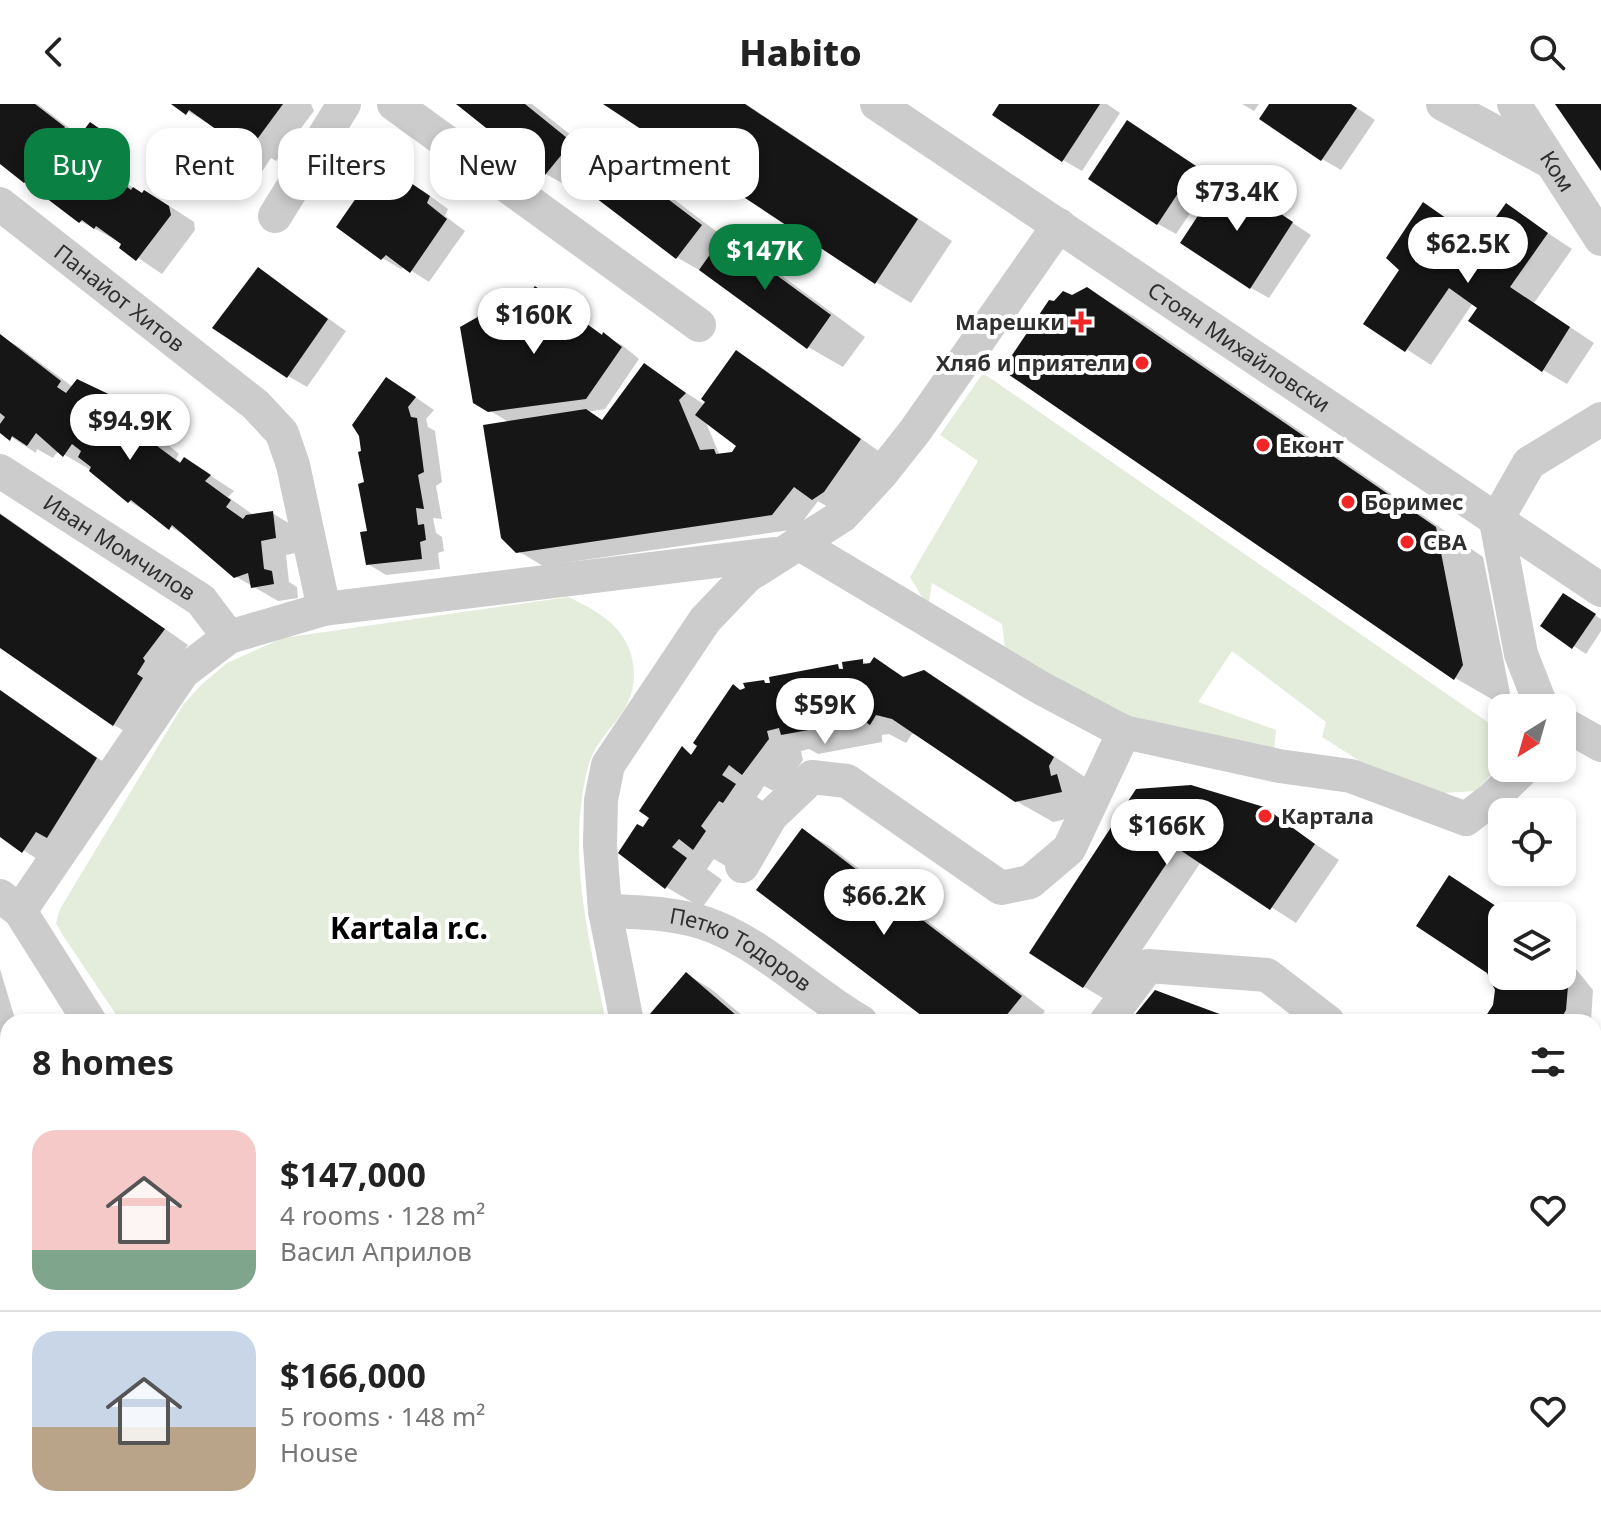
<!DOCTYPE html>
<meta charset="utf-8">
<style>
:root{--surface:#fff;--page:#f2f2f2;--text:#222;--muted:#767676;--line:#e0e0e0;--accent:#0b8043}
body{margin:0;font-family:"Noto Sans",sans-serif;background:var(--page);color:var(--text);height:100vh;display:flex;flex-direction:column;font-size:30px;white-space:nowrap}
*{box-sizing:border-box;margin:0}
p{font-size:26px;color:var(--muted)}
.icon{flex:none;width:44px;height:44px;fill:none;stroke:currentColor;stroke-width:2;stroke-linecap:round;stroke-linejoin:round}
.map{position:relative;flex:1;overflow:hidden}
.panel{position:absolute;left:0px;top:910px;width:1602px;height:514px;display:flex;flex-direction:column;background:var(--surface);border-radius:24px 24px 0 0;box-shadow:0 4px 12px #0003}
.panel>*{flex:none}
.hud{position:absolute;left:24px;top:24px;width:800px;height:72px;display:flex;gap:16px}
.needle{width:52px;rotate:217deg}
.fabs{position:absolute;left:1488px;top:590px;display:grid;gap:16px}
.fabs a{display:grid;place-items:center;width:88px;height:88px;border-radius:16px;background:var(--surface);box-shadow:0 4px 12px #0003;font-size:40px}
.price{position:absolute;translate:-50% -68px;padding:0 18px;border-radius:28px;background:#fff;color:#222;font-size:26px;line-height:52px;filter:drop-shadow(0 2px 4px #0008)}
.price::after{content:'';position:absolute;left:50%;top:48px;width:24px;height:18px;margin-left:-12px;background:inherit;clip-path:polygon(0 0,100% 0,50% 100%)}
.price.active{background:var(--accent);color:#fff}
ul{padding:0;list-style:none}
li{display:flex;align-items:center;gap:24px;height:200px;padding:0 32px}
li+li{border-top:2px solid var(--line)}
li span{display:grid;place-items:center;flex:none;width:224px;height:160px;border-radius:24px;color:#555}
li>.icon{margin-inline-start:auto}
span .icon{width:96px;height:96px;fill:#fffc;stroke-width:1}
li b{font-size:34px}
h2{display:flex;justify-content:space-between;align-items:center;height:96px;padding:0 32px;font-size:34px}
.chip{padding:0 28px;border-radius:24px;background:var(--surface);box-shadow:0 4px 12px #0003;font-size:28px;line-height:72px}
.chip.active{background:var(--accent);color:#fff}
header{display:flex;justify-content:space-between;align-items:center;height:104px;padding:0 32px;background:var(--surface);font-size:36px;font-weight:800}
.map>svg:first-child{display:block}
.green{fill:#e4eddc}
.shadow{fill:#0003;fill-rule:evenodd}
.building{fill:#161616}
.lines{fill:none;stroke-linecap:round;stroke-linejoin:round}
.minor{stroke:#ccc;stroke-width:34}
.poi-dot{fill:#f22626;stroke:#fff;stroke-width:3}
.labels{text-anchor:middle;stroke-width:8;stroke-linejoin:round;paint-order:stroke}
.street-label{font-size:22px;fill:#2f2f2f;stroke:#fff}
.poi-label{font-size:22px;font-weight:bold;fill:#2f2f2f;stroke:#fff;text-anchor:start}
.district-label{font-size:30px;font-weight:bold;fill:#000;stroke:#fff}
</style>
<header><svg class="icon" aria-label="back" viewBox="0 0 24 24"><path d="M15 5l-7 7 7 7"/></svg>Habito<svg class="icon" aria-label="search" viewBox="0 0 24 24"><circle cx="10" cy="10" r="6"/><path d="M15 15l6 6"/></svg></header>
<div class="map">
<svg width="1601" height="1423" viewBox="0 0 1601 1423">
<rect width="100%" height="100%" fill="#fff"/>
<g class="green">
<polygon points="983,269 1502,628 1502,659 1476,687 1413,691 1322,633 1326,618 1232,547 1198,598 1276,626 1274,647 1122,615 1007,561 1002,520 932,479 928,503 910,473 978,357 940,331"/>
<path d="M568 493C603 509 634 528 634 572 633 614 597 627 588 663 566 750 589 833 606 918H121L62 830 56 819 60 805 183 601 201 581 227 559 283 534Z"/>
</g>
<g class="shadow">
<polygon points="0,0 38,0 81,33 91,21 127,42 112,63 126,73 124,77 137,87 157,94 194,118 195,126 162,170 122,143 124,140 80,117 1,57"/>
<polygon points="175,0 311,0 314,7 276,57 271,54 261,69 236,54 212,36 220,26"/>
<polygon points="460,0 532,0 597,52 601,46 637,67 734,141 759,155 865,233 843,263 808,243 713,174 678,154 586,84 581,90 546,70"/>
<polygon points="607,0 746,0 952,137 911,199 876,178"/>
<polygon points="1002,0 1107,0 1120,9 1082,67 1063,56"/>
<polygon points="1242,0 1259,0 1254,7"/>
<polygon points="1271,0 1351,0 1375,16 1341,66 1322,55"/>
<polygon points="1146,29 1214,74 1176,130 1158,120"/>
<polygon points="422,86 448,105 445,112 465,127 429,178 404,162 401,165 382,154 395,87"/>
<polygon points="1243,86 1311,131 1269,194 1251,184"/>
<polygon points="1424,101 1476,135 1465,150 1469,154 1507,102 1572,145 1534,199 1594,239 1567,280 1543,266 1473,199 1431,261 1366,219 1401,165"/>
<polygon points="258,165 346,227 307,283 288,272"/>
<path d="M536 185 604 232 622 241 639 255 605 305 587 308 603 317 645 262 705 301 737 248 761 263 884 351 838 409 818 397 797 425 543 462 518 447 510 319 489 306 490 208 510 220ZM705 316 738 341 733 350H719Z"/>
<polygon points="1087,185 1135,213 1483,453 1510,589 1502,601 1455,574 1072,193"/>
<polygon points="0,232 19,243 73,283 120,298 146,313 162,336 179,350 176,355 182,359 185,355 234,387 228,393 255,412 272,409 297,424 301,448 286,451 289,478 297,483 298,494 278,497 235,472 195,438 129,397 89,365 58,347 53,354 37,345 36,349 0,326"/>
<polygon points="405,286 434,306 426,315 428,323 435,327 442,378 436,382 442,415 433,414 436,429 442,433 444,447 438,449 440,465 386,471 368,460 367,379"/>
<polygon points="0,409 188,541 167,570 138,635 114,621 0,541"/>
<polygon points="1576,498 1601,515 1601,527 1586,550 1543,522"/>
<polygon points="875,556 906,574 924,568 960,589 1088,675 1096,708 1053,718 1016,697 922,632 912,630 906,639 889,630 882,631 882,638 818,650 809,645 801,647 803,656 779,690 764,682 757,693 770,702 729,764 714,755 707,765 722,776 702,804 666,783 621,749 644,726 683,645 693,651 734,582 742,587 764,578 769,581 837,562 845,567 862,557 869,561"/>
<polygon points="0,586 121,670 48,762 0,731"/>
<polygon points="1137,687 1263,705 1339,756 1296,819 1201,758 1108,897 1084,883"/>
<polygon points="803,727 828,741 1045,907 1037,918 933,918"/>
<polygon points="1449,773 1511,812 1502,812 1502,872 1562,872 1562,848 1593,886 1591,918 1484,918 1494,902 1498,886"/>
<polygon points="0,865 16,918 8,918 8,950 0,952"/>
<polygon points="686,870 711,885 750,918 645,918"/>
<polygon points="662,1416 825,1416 820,1423 664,1423 667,1419"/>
</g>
<g class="building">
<polygon points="0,0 35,0 65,23 58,34 70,44 90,18 103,27 88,47 102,57 100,61 131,86 133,83 142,89 144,86 169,102 171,111 136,157 119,144 121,140 96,122 94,125 82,116 79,119 37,87 39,85 27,76 24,79 0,60"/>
<polygon points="171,0 283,0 250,45 246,40 235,56 209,36 217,26 189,6 186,11"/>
<polygon points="456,0 525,0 572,38 545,71"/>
<polygon points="603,0 745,0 918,115 875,180"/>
<polygon points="999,0 1100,0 1062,58 992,11"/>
<polygon points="1269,0 1351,0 1357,4 1321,57 1259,15"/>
<polygon points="1555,0 1601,0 1601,67"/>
<polygon points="1127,16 1196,62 1157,121 1088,75"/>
<polygon points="601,44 702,121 676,155 575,78"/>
<polygon points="372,71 394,85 402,73 430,92 427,99 447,115 410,169 386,151 381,156 336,123"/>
<polygon points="1224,72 1293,118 1250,185 1180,139"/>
<polygon points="1423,98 1453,119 1441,135 1467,154 1506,99 1548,129 1510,183 1570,223 1542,268 1468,217 1477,204 1449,184 1405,248 1363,220 1399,166 1386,154"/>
<polygon points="723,132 831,211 807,245 699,166"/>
<polygon points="258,163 328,215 287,274 212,224"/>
<polygon points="535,182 602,231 603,228 622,243 586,295 488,308 473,299 460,223 490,206 508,219"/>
<polygon points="1087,183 1436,423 1463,561 1454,576 1002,266 1049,196 1054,197 1063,187 1072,191"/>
<polygon points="0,230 61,277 57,283 66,289 77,275 121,296 138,320 155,334 153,339 180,359 184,353 211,371 205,377 231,396 226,403 243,415 246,411 273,407 276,434 261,437 264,465 272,467 274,480 251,484 248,469 234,474 172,421 169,426 131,396 128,399 89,367 91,363 78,353 81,347 72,340 63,353 36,329 27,342 12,332 10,337 0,329 0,320 5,313 0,309"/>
<polygon points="736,246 861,335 824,388 812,396 794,383 772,411 516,449 501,434 483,321 586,305 602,316 644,259 686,289 679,296 700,346 714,345 716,350 732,348 736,342 695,311 705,298 701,295"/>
<polygon points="386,273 416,293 408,303 411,313 417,314 424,368 418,371 424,405 416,404 418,421 424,420 426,436 420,438 422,455 366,461 360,428 367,427 358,380 364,378 358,348 361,347 359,332 352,321"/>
<polygon points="0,410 165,525 143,554 145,557 137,570 143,574 113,622 0,544"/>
<polygon points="1563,489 1596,510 1572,545 1540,522"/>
<polygon points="874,553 903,573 924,566 1054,653 1049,662 1051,672 1057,670 1062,688 1015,698 892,615 876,611 870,621 861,615 859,609 847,611 847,619 781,631 779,624 767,627 769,635 742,671 729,661 722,671 736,680 723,699 719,697 701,722 706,727 693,746 679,735 672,743 687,754 665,785 618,749 637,720 643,723 649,714 639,707 682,642 691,651 697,642 693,639 733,580 740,586 745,584 743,579 764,576 765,579 770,579 769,573 838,560 839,565 843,565 842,558 863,555 863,560 870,559"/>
<polygon points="0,586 97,654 47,734 36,728 22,749 0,733"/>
<polygon points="1191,681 1264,703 1315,740 1270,806 1177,744 1083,884 1029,849 1136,685"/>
<polygon points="802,724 1022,892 1001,918 930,918 756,786"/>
<polygon points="1449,771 1511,812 1502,812 1502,872 1562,872 1562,862 1569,870 1566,906 1559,918 1482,918 1493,901 1495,886 1487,869 1416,822"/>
<polygon points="686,868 744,918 643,918"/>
<polygon points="1155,886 1241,918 1129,918"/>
<polygon points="1594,1137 1601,1139 1601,1231 1594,1226"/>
<polygon points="0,1246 8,1252 8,1332 0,1326"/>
<polygon points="1594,1397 1601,1401 1601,1423 1517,1423 1506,1416 1594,1416"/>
<polygon points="285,1416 368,1416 377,1423 284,1423"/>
<polygon points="659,1416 790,1416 785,1423 662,1423 664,1419"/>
<polygon points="1115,1416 1237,1416 1247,1423 1126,1423"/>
</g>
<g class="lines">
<g class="minor">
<polyline points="394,0 699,221"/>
<path id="s1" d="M877 0 1601 486"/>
<polyline points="1443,0 1549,57"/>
<path id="s2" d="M1514 0 1601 135"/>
<path id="s3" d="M0 100 256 301 282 329 293 361 324 505"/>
<polyline points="275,112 344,0"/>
<path id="s4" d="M0 367 201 496 229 533"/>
<polyline points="1496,417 1521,550 1542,604"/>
<polyline points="1496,417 1529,359 1601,315"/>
<polyline points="798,439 1041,584 1124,628 1279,662 1351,672 1466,715 1492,695 1524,664"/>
<polyline points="1562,619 1601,641"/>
<polyline points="742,762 771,712 812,673 847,677 1001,784 1030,778 1069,745 1124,628"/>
<polyline points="0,792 20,807 90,918"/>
<polyline points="20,807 183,568 229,533 324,505 774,450"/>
<path id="s5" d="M605 807C642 808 680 809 715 823 768 845 811 889 861 918"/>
<polyline points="627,918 605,807 600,741 601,696 608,661 705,516 747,472 842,412 881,370 915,327 1059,121"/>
<polyline points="1106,918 1148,862 1267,871 1328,918"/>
<polyline points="0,982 8,981"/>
<polyline points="1594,1014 1601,1007"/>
<polyline points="1594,1095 1601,1100"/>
<polyline points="1594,1323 1601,1319"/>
<polyline points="184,1416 185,1423"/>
<polyline points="531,1416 541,1423"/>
<polyline points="964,1416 978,1423"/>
<polyline points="1402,1416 1413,1423"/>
<polyline points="812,1423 816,1416"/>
</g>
</g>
<g class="poi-dot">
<path d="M1077 206h8v8h8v8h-8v8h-8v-8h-8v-8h8z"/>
<circle cx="1142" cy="259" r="8"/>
<circle cx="1263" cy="341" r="8"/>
<circle cx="1348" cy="398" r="8"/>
<circle cx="1407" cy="438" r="8"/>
<circle cx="1265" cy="712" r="8"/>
</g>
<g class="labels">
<g class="street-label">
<text dy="8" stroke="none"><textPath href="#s2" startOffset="80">Ком</textPath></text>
<text dy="8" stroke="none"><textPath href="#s3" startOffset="152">Панайот Хитов</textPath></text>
<text dy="8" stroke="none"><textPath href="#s1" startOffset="436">Стоян Михайловски</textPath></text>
<text dy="8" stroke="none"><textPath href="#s4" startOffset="142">Иван Момчилов</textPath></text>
<text dy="8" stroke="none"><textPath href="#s5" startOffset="144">Петко Тодоров</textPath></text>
</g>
<g class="poi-label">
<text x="1065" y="226" text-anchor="end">Марешки</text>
<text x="1126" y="267" text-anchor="end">Хляб и приятели</text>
<text x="1279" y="349">Еконт</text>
<text x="1364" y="406">Боримес</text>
<text x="1423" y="446">CBA</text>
<text x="1281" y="720">Картала</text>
</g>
<g class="district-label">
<text x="409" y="835">Kartala r.c.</text>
</g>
</g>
</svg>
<div class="fabs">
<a><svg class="needle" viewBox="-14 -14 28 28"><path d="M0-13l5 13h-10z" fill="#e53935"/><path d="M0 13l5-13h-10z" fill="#767676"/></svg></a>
<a><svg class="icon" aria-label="locate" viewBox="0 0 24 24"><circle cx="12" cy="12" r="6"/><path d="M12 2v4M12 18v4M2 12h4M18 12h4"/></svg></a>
<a><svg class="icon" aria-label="layers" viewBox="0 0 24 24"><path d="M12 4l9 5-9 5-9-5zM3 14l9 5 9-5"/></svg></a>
</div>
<b class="price" style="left:1237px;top:129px">$73.4K</b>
<b class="price" style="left:1468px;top:181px">$62.5K</b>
<b class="price active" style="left:765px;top:188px">$147K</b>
<b class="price" style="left:534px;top:252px">$160K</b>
<b class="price" style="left:130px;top:358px">$94.9K</b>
<b class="price" style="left:825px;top:642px">$59K</b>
<b class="price" style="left:1167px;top:763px">$166K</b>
<b class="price" style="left:884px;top:833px">$66.2K</b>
<div class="hud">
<a class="chip active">Buy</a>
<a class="chip">Rent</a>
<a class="chip">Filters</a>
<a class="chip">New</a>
<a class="chip">Apartment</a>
</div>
<section class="panel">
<h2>8 homes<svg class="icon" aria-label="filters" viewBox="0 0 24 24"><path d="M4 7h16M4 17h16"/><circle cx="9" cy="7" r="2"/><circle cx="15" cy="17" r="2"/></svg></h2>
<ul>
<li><span style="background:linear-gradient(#f6c9c9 75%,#7fa58c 0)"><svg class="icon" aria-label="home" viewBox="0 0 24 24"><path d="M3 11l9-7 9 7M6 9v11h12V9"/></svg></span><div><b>$147,000</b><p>4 rooms · 128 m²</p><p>Васил Априлов</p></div><svg class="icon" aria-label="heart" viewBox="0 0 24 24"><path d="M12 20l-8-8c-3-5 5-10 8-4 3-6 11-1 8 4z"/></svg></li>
<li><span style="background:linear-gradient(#c9d6e8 60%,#b9a48a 0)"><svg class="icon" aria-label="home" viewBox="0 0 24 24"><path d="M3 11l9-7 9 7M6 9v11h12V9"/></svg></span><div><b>$166,000</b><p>5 rooms · 148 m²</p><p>House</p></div><svg class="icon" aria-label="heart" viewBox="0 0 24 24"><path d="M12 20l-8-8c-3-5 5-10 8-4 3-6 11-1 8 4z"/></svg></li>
</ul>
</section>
</div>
